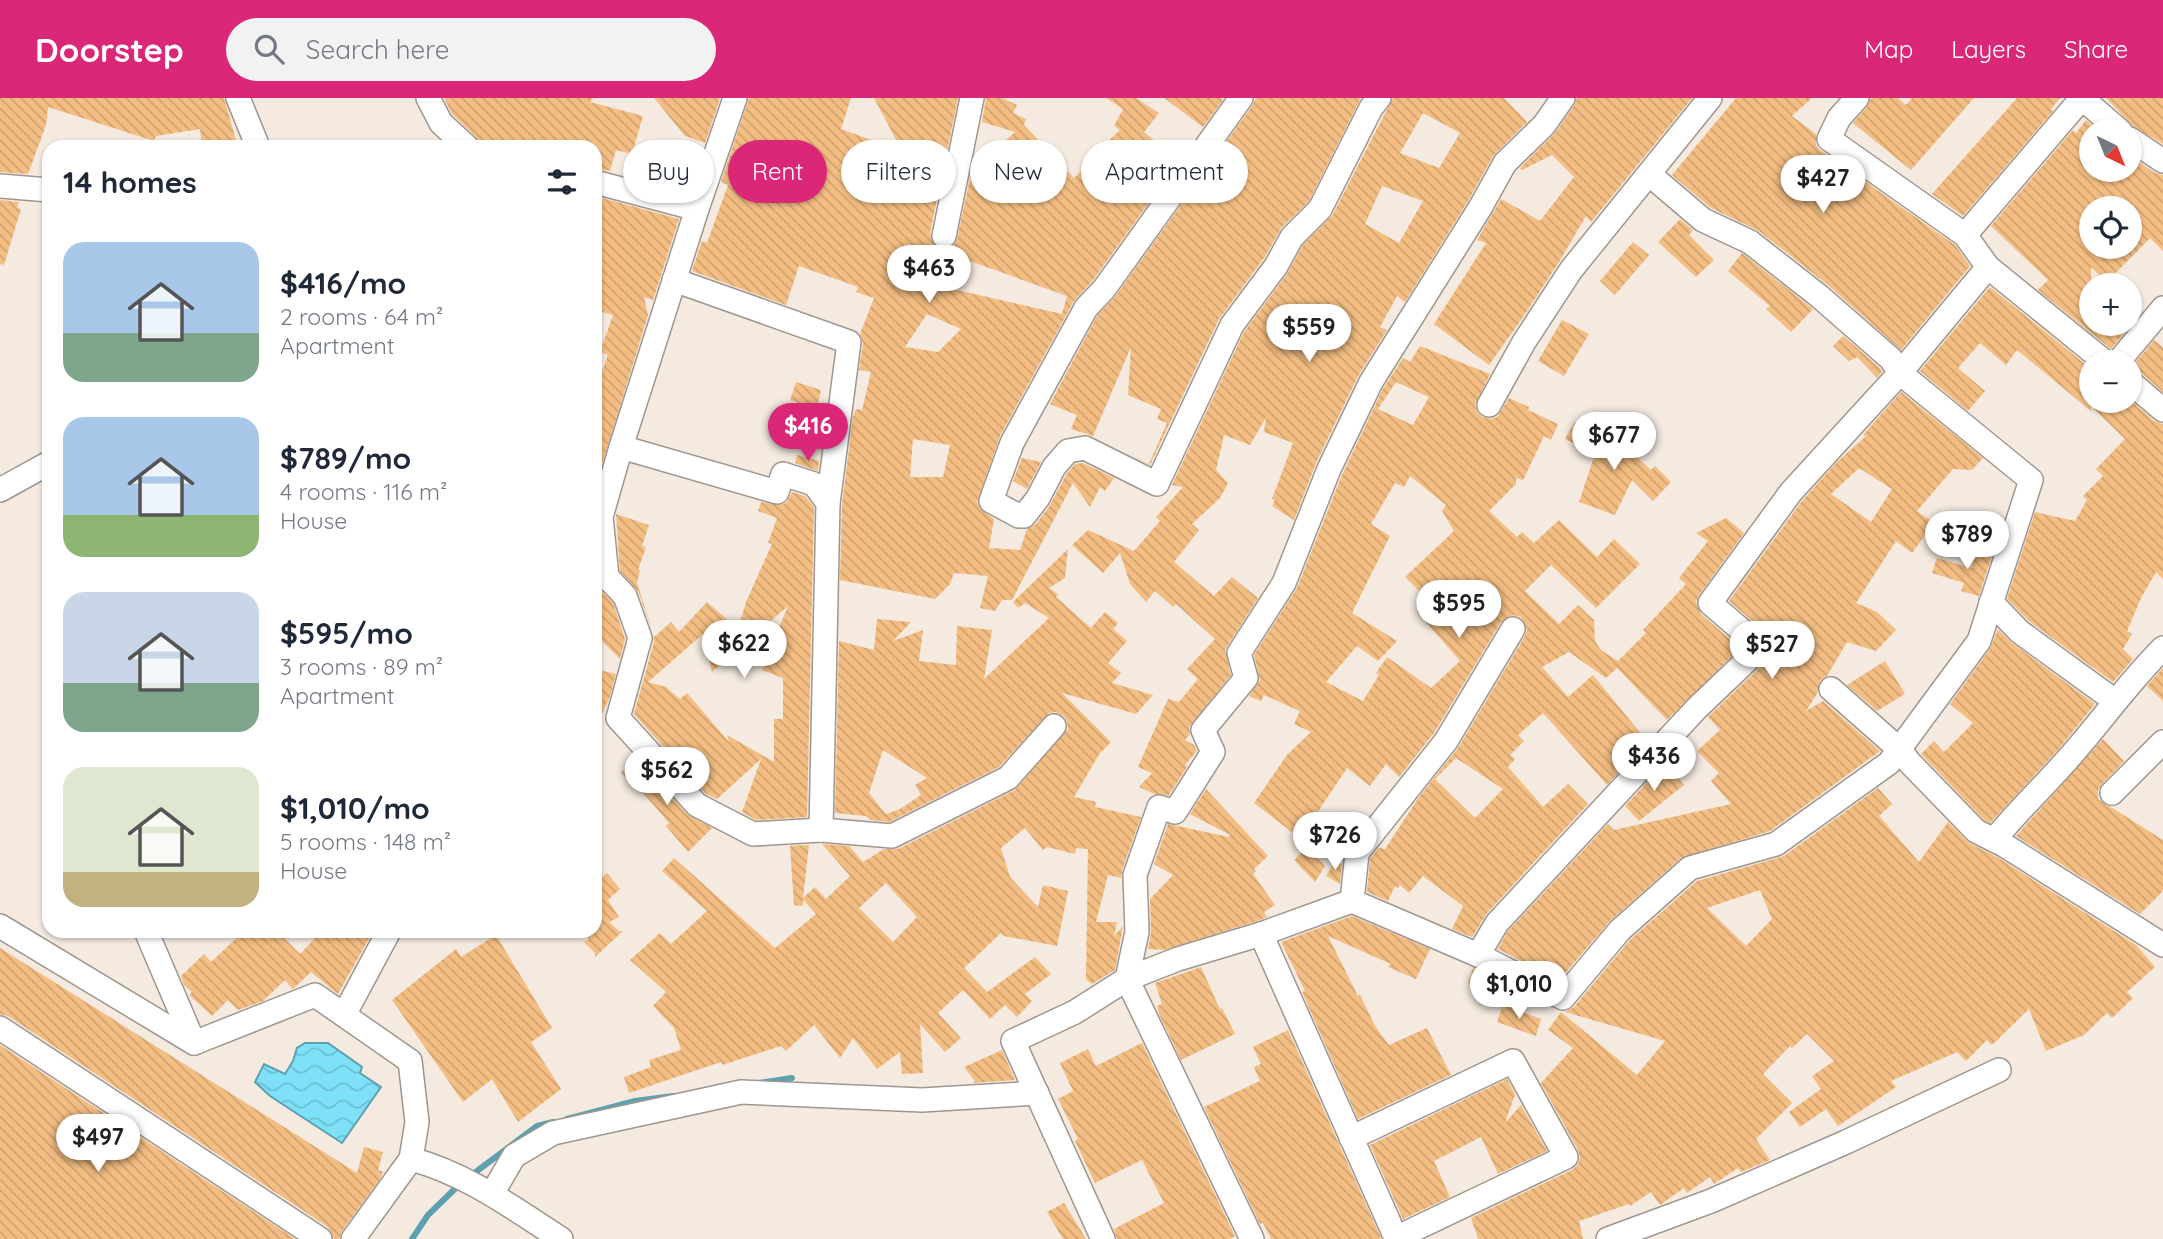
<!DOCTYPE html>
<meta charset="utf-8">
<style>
:root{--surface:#fff;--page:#f2f2f3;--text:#1f2937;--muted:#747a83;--accent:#db2777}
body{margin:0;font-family:Quicksand,sans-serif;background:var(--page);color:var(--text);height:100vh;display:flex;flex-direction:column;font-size:26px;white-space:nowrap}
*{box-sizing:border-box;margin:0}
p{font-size:23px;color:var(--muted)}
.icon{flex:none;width:38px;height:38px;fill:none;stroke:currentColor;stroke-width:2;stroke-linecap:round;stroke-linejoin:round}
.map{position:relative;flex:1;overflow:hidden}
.panel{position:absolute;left:42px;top:42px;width:560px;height:798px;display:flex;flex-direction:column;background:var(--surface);border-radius:21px;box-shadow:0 2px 5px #0004}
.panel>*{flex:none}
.hud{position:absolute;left:623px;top:42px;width:665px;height:63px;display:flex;gap:14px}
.needle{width:46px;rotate:137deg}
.tools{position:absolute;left:2079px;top:21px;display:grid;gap:14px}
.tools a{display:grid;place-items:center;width:63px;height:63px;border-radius:50%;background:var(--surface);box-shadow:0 2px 5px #0004;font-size:35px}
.price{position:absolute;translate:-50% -60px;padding:0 16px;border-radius:24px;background:#fff;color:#222;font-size:23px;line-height:46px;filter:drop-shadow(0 2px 4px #0008)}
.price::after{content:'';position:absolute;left:50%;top:42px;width:21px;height:16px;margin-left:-10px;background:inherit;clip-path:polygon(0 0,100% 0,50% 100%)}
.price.current{background:var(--accent);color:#fff}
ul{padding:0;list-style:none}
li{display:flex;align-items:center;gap:21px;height:175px;padding:0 21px}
li span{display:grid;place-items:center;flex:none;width:196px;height:140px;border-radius:21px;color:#555}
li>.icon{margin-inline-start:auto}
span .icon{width:84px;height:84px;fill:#fffc;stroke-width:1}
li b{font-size:30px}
h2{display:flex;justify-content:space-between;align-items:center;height:84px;padding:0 21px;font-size:30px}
.tag{padding:0 24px;border-radius:32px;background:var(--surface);box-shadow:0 2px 5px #0004;font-size:24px;line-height:63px}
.tag.current{background:var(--accent);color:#fff}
header{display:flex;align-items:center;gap:42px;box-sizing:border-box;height:98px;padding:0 35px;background:var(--accent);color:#fff}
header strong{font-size:33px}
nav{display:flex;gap:38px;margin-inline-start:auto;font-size:24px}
.search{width:490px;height:63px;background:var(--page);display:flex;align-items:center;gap:18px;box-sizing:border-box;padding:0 24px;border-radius:38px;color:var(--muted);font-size:26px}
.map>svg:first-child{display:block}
.water{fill:url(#water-waves);stroke:#5da1b1;stroke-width:2}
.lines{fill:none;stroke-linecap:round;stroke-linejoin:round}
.stream{stroke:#5da1b1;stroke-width:6}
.building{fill:url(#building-back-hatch);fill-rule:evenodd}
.minor-casing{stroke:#9f968d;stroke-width:26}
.minor{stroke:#fff;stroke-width:23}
</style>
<header>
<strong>Doorstep</strong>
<div class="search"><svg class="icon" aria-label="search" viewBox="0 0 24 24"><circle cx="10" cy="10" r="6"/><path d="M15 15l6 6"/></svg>Search here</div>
<nav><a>Map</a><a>Layers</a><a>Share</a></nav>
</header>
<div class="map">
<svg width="2163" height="1141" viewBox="0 0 2163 1141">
<defs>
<pattern id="water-waves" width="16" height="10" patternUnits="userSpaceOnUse" patternTransform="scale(1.75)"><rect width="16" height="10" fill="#7ee1f8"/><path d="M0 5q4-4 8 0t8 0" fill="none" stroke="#6cc0d3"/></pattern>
<pattern id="building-back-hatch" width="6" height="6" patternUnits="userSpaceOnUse" patternTransform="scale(1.75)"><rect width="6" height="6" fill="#f4be83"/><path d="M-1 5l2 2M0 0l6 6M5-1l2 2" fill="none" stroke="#d0a270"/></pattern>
</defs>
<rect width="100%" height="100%" fill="#f4eae0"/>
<polygon class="water" points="305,945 328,945 362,969 360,975 381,989 342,1045 270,998 255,984 264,966 285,976 293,963 297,950"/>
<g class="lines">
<g class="stream">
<polyline points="759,985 792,980"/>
<polyline points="567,1021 635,1003 673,998"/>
<polyline points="469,1079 537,1028 553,1024"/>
<polyline points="412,1141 428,1117 461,1085"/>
</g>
</g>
<g class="building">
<polygon points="0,0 224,0 238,49 202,49 200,31 156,38 154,43 48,9 46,27 28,76 0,74"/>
<polygon points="444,0 593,0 590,4 643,18 632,56 616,52 610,73 595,70 595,49 481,49 476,39 452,16"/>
<polygon points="654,0 720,0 705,45 685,38"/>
<path d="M749 0H851L841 31 902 53 874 0H958L930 135 934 148 942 152 954 148 957 141 972 71 974 72 1015 34 982 24 986 0H1002L1017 7 1013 15 1026 21 1024 27 1074 80 1081 73 1098 91 1116 61 1138 70 1107 44 1120 32 1114 28 1123 11 1106 0H1136L1159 15 1144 34 1179 63 1093 182 1074 203 1000 338 977 404 980 411 994 421 989 450 1020 452 1027 431 1035 427 1049 409 1066 377 1075 366 1083 365 1114 380 1105 393 1100 389 1090 409 1073 385 1012 502H1002L995 513 980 510 988 478 954 475 950 486 935 501 840 482 842 406 853 319 856 311 862 312 871 274 859 272 863 246 860 236 874 200 856 194 858 189 799 168 786 207 692 173 702 143 707 145 728 87 721 84ZM942 153 1067 198 1062 216 931 186ZM927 216 961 231 938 254 905 249ZM913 341 950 347 943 379H910Z"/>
<polygon points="1164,0 1220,0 1223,2 1203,29"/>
<polygon points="1256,0 1361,0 1309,103 1282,129 1264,160 1219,221 1150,367 1125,354 1149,366 1167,325 1157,321 1161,311 1128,297 1131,249 1093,338 1071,331 1077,317 1050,306 1097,218 1115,199 1252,8"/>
<path d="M1393 0H1504L1527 24 1493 58 1468 103 1405 204 1397 198 1380 229 1387 232 1358 278 1316 365 1294 422 1272 408 1275 402 1272 401 1293 345 1264 334 1266 319 1250 347 1224 337 1216 372 1228 385 1220 400 1192 426 1199 432 1174 464 1214 498 1232 479 1258 500 1225 552 1231 577 1189 629 1190 636 1185 642 1194 647 1197 653 1185 667 1187 669 1169 697 1154 696 1139 689 1152 675 1138 669 1168 601 1179 604 1198 581 1187 571 1215 541 1176 506 1173 509 1155 493 1146 504 1130 486 1120 455 1103 475 1072 447 1088 432 1134 453 1160 423 1156 419 1183 389 1172 387 1244 234 1287 176 1303 147 1332 118ZM1423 15 1460 35 1439 70 1400 55ZM1382 88 1423 103 1399 145 1365 126Z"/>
<polygon points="1577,0 1692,0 1591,124 1586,118 1559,164 1521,222 1489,267 1434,226 1486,145 1477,142 1501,101 1540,123 1574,79 1552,57 1522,72 1520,70 1555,35 1574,8"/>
<polygon points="1736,0 1812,0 1792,18 1816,36 1816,47 1820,52 1955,147 1970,168 1901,252 1828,187 1759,133 1711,110 1672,77"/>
<polygon points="1871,0 1898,0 1906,7 1912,0 1974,0 1911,72 1853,25 1867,9"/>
<polygon points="2017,0 2060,0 2051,11 2053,13 1963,118 1932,96"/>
<polygon points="2106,0 2163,0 2163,46 2133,28"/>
<path d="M2086 22 2099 33H2091V72H2130V58L2155 75 2163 77V153L2150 140 2107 184 2091 169V226H2132L2111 251 2038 192 2048 182 1991 128 2073 32 2076 35ZM2091 110H2130V120L2137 127 2130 134V149H2091Z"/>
<polygon points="595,98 679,121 653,202 644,199 648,217 597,383 595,382 595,294 608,257 600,254 613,217 595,212"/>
<polygon points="0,102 19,104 17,110 21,111 4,167 0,166"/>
<polygon points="1680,121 1693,132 1689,137 1714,162 1696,179 1658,144"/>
<polygon points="1633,144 1649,157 1615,197 1600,183"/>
<polygon points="1742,155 1813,211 1791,234 1766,211 1770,208 1728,173"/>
<polygon points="1990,189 2091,271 2091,303 2130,302 2154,323 2163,326 2163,481 2156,474 2141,500 2127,533 2132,536 2123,551 2133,561 2113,584 2029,523 2007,501 2035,414 2075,423 2087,402 2083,398 2103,378 2096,371 2125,341 2091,308 2091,313 2017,252 2006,267 1980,245 1958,270 1985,293 1968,313 1920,273"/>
<polygon points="1562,222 1589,236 1564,278 1538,263"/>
<polygon points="1843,238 1880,270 1882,273 1877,280 1857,259 1849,263 1833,248"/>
<polygon points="2154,242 2163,249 2163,294 2139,273 2131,270"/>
<path d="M1420 248 1490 276 1475 307 1477 314 1482 319 1490 321 1497 319 1509 300 1529 309 1528 312 1558 326 1551 342 1544 338 1523 382 1516 380V386L1489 413 1517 439 1522 434 1534 445 1559 422 1597 459 1614 441 1640 466 1596 510 1551 467 1525 493 1559 526 1578 507 1594 522 1595 543 1601 552 1618 563 1646 535 1643 532 1686 486 1679 480 1708 443 1696 435 1726 420 1744 435 1699 497 1696 504 1701 516 1740 550 1667 622 1617 570 1606 580 1569 554 1542 569 1568 599 1593 577 1647 643 1607 687 1543 615 1518 637 1524 643 1510 657 1515 661 1508 669 1543 709 1568 686 1588 706 1487 815 1472 839 1452 831 1463 808 1423 778 1409 795 1400 787 1398 790 1395 788 1388 803 1367 794 1370 761 1379 750 1385 751 1419 699 1458 650 1525 538 1527 531 1521 519 1513 517 1501 524 1434 635 1399 679 1386 666 1370 688 1347 670 1311 724 1317 728 1305 744 1254 705 1287 657 1311 634 1294 626 1300 613 1264 597 1261 603 1249 598 1260 582 1254 557 1297 490 1342 377 1383 291 1403 260 1410 264ZM1396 284 1429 299 1413 327 1378 311ZM1410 378 1446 407 1442 413 1454 433 1405 479 1429 502 1417 514 1460 563 1431 590 1387 559 1376 575 1379 577 1363 603 1326 584 1357 548 1378 563 1397 543 1352 515 1390 438 1371 426 1395 385 1404 389ZM1456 660 1503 691 1475 720 1435 681Z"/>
<polygon points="796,284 821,292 811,334 787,321 797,304 790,302"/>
<path d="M1901 294 1983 360 1972 372 1953 371 1917 413 1934 425 1912 455 1896 443 1856 505 1877 514 1896 532 1876 553 1847 544 1827 578 1820 582 1818 594 1806 613 1823 603 1880 653 1770 733 1681 760 1611 822 1559 882 1498 851 1508 833 1608 726 1614 732 1731 706 1711 683 1719 675 1697 653 1720 632 1708 619 1771 559 1775 552 1774 544 1770 538 1729 503 1802 403 1837 364 1866 338 1863 337ZM1859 370 1892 391 1871 424 1831 396Z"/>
<polygon points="1574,325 1623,347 1651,372 1655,368 1671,384 1653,403 1632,382 1615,417 1579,404 1595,356 1565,341"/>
<polygon points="797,357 819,363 818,373 795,365"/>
<polygon points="1022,360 1041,364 1027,391 1013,383"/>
<path d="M792 394 805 398 814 409 807 719 756 722 742 714 761 661 717 701 706 696 634 616 654 544 653 536 654 539 671 524 679 534 707 504 738 531 746 504 772 446 768 445 777 420 758 413 761 404 781 407 787 404ZM788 508 762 572 783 580V621H774V664L727 637 729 644 687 595 680 601 666 589 648 584 703 536 712 574Z"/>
<polygon points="616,416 649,427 642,448 646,449 638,472 640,472 637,485 652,531 638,493 620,473"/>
<polygon points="1980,446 1994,451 1979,498 1961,493 1964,485 1932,475 1937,460 1971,470"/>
<path d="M1068 451 1065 480 1049 490 1058 496 1056 499 1091 530 1105 514 1118 525 1113 531 1127 543 1108 565 1121 575 1112 585 1153 597 1136 616 1062 595 1111 644 1100 655 1074 699 1096 704 1095 709 1141 719 1122 772 1121 780 1108 777 1096 824H1117L1114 838 1123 828 1115 872 1092 886 1086 881 1088 751 1076 750 1075 756 1047 749 1043 752 1025 730 1001 750 1010 779 1038 809 1043 787 1068 793 1057 848 1004 838 1001 835 964 870 987 894 1035 859 1051 876 1025 896 1032 903 1017 919 1005 907 990 921 963 892 938 915 961 940 945 954 920 926 923 975 902 976 900 954 877 971 853 940 840 960 814 927 786 953 781 948 722 967 721 964 629 995 624 979 651 969 649 962 681 952 674 930 653 908 666 894 630 862 660 835 671 846 707 813 662 773 674 760 775 850 816 816 803 801V808L794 807 790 748 809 747 803 800 815 789 826 801 850 778 822 746 849 748 863 764 884 751H898L1015 692 1068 631 1067 624 1064 618 1056 614 1049 615 999 669 889 724 870 722 866 718 835 715 839 543 874 552 877 521 911 524 893 543 923 532 919 563 956 567 957 528 992 532 984 581 1049 520 1025 505 1018 510 1013 504ZM883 652 927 680 915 687 921 697 900 711 886 716 869 695ZM886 785 917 819 893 844 859 810Z"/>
<polygon points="595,485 613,505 625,541 620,561 595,536"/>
<polygon points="1998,531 2012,545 2095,606 2057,653 1990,725 1984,722 1921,656 1934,643 1944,654 1973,625 1950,606 1990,551"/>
<polygon points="1885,563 1905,596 1877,613 1847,587"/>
<polygon points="2163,570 2163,603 2147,588"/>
<polygon points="595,571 616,576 610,598 595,632"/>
<polygon points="2103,641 2124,663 2102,686 2098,692 2098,701 2163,742 2163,793 2140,816 2016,738"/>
<polygon points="636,660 687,716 712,730 688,754 666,728 669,725 637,688 636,690 621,674"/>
<polygon points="1665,665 1684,687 1639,723 1625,708"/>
<path d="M1878 690 1892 706 1879 718 1919 764 1948 724 1969 745 1997 759 2136 847 2155 869 2127 894 2133 900 2112 920 2107 915 2084 937 2046 953 2029 911 1992 947 1987 942 1966 963 1957 954 1891 983 1896 989 1838 1028 1826 1011 1800 1029 1789 1014 1821 991 1812 978 1834 963 1807 936 1792 950 1790 948 1763 976 1792 1005 1756 1041 1770 1062 1741 1074 1738 1070 1714 1086 1710 1079 1687 1095 1684 1090 1660 1107 1651 1094 1630 1108 1629 1106 1579 1123 1583 1141H1478L1471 1120 1572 1072 1578 1066 1580 1059 1578 1052 1541 985 1573 950 1548 932 1561 914 1637 977 1665 943 1565 914 1574 909 1630 842 1697 783 1784 758ZM1760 792 1772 821 1746 848 1707 810Z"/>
<polygon points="1206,691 1268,758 1254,771 1256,773 1253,776 1275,807 1264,814 1267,819 1257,823 1164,852 1148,851 1151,834 1150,801 1173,777 1154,766 1168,726 1229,739 1230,737 1190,716"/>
<polygon points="1307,750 1325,768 1315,784 1294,762"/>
<polygon points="1335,763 1342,766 1340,786 1326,778"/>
<polygon points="607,775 620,791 608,802 619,819 609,824 619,833 623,833 595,859 595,855 584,844 589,841 584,833 595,833 595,782 597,784"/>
<polygon points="1352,818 1430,851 1416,881 1388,869 1391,866 1328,838 1358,898 1360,897 1375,928 1389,947 1427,930 1451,977 1358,1021 1302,894 1305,893 1281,844"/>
<polygon points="244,833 277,833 300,856 322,833 373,833 338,896 311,874 293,891 285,882 263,903 238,912 228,902 212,918 189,897 192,894 184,887 181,878 204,856 211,864"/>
<polygon points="496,837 552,930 531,944 561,991 518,1024 492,981 463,1004 392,902 456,851 461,859"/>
<polygon points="0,850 357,1075 364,1049 383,1054 378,1072 383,1074 380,1081 342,1133 339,1141 334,1141 328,1129 8,918 0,916"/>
<polygon points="1201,869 1220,911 1222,910 1235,936 1181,962 1159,916 1157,908 1162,906 1155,885"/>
<polygon points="1473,870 1515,892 1512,900 1468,885"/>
<polygon points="1503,907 1541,921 1536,938 1497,924"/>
<polygon points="1288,932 1381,1140 1379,1141 1271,1141 1263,1125 1260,1126 1204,1009 1260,983 1254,969 1261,966 1253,949"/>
<polygon points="1142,945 1235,1138 1230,1141 1117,1141 1114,1131 1164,1105 1142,1062 1095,1085 1075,1043 1078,1041 1058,1001 1073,993 1060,965 1088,951 1096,968"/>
<polygon points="0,947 295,1141 0,1141"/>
<polygon points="1002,952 1015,982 973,985 975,983 964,969"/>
<polygon points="1507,981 1515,996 1505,1025 1521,1007 1547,1053 1498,1076 1481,1039 1434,1063 1450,1099 1403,1121 1370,1047"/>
<polygon points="1064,1105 1086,1141 1063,1141 1047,1114"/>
</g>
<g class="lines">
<g class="minor-casing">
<g id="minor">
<polyline points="238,0 258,49"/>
<polyline points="428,0 441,25 467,49"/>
<polyline points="1241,0 1104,191 1086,210 1012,345 991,403 1019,418 1024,418 1038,400 1054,369 1068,353 1085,350 1157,386 1232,227 1276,168 1292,139 1320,111 1371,10 1379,0"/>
<polyline points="1857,0 1839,20 1829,41 1965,137 1988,169 2105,264"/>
<polyline points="2083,1 2120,33"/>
<polyline points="2130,41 2163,63"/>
<polyline points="595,84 697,111"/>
<polyline points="0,88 49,92"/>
<polyline points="1965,137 2082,0"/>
<polyline points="944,138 972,0"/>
<polyline points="674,182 849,244 828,405"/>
<polyline points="2118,264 2163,210"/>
<polyline points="2130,284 2163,312"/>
<polyline points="1489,307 1524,244 1571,172 1710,0"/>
<polyline points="621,349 777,394 783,376 814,386 828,405 821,732 753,736 697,707 618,620 640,540 625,498 607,479 601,419 621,349 697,111 735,0"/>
<polyline points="0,392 49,365"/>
<polyline points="1991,504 2020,534 2115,603"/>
<polyline points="1513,531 1446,643 1357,755 1352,803 1478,857 1563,900 1620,832 1690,770 1776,746 1889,665 1979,543 2031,382 1900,275 1988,169"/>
<polyline points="1831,591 1899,651 1910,665 1976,733 2004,747 2163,847"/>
<polyline points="2112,695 2163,644"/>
<polyline points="821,732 892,738 1008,680 1054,628"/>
<path d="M1994 742C2017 714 2043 689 2067 662 2100 625 2128 585 2163 550"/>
<polyline points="0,828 194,945 315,897 410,963 417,1024 411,1061 353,1141"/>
<polyline points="146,833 194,945"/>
<polyline points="1261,836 1396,1140 1566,1059 1513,963 1351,1040"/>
<polyline points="1478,857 1497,825 1697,610 1761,549 1710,505 1791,394 1900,275 1891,261 1819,198 1750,144 1703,122 1649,76"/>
<polyline points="344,917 389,833"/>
<polyline points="0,930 320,1141"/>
<path d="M411 1061C467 1076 513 1110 561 1141"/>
<polyline points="492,1096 514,1058 553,1035 741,994 922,1002 1037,995"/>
<polyline points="1103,1141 1013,943 1075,914 1127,881 1178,861 1261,836 1352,803"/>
<polyline points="1252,1141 1127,881 1137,834 1135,777 1159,709 1175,714 1213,654 1203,632 1246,580 1239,555 1284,485 1329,371 1371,284 1480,110 1505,65 1544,27 1563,0"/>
<polyline points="1608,1141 1711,1103 1846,1044 1999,972"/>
</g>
</g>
<use href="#minor" class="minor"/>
</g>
</svg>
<div class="tools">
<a><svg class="needle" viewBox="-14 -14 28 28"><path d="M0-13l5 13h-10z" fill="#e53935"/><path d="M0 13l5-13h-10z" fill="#747a83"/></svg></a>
<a><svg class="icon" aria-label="locate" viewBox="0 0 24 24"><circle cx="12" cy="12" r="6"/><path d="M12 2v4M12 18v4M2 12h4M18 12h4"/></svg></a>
<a>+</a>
<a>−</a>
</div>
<b class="price" style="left:1823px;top:117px">$427</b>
<b class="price" style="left:929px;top:207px">$463</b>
<b class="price" style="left:1309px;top:266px">$559</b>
<b class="price current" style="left:808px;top:365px">$416</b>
<b class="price" style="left:1614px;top:374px">$677</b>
<b class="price" style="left:1967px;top:473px">$789</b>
<b class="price" style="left:1459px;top:542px">$595</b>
<b class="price" style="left:744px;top:582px">$622</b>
<b class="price" style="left:1772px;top:583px">$527</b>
<b class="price" style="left:1654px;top:695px">$436</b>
<b class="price" style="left:667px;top:709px">$562</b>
<b class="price" style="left:1335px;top:774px">$726</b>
<b class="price" style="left:1519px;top:923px">$1,010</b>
<b class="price" style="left:98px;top:1076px">$497</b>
<div class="hud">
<a class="tag">Buy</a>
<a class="tag current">Rent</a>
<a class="tag">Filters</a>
<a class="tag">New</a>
<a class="tag">Apartment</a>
</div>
<section class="panel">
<h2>14 homes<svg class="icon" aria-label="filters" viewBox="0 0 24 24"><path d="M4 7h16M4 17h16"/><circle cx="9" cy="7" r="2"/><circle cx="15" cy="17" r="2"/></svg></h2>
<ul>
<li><span style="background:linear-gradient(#a9c7e8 65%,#7fa58c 0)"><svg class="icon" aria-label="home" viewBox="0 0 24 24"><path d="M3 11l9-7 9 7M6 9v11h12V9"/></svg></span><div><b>$416/mo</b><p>2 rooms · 64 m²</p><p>Apartment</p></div></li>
<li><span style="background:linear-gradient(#a9c7e8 70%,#8fb573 0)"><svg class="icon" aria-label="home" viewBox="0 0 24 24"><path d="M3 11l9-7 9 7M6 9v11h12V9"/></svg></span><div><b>$789/mo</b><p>4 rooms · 116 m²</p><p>House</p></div></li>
<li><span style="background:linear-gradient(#c9d6e8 65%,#7fa58c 0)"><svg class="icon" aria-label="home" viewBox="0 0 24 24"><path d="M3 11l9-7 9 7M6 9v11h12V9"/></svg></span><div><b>$595/mo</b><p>3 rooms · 89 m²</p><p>Apartment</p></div></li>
<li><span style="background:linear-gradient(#dfe7d0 75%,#c2b280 0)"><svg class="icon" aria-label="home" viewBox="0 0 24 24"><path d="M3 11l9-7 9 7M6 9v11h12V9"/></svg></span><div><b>$1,010/mo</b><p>5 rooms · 148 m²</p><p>House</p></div></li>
</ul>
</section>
</div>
